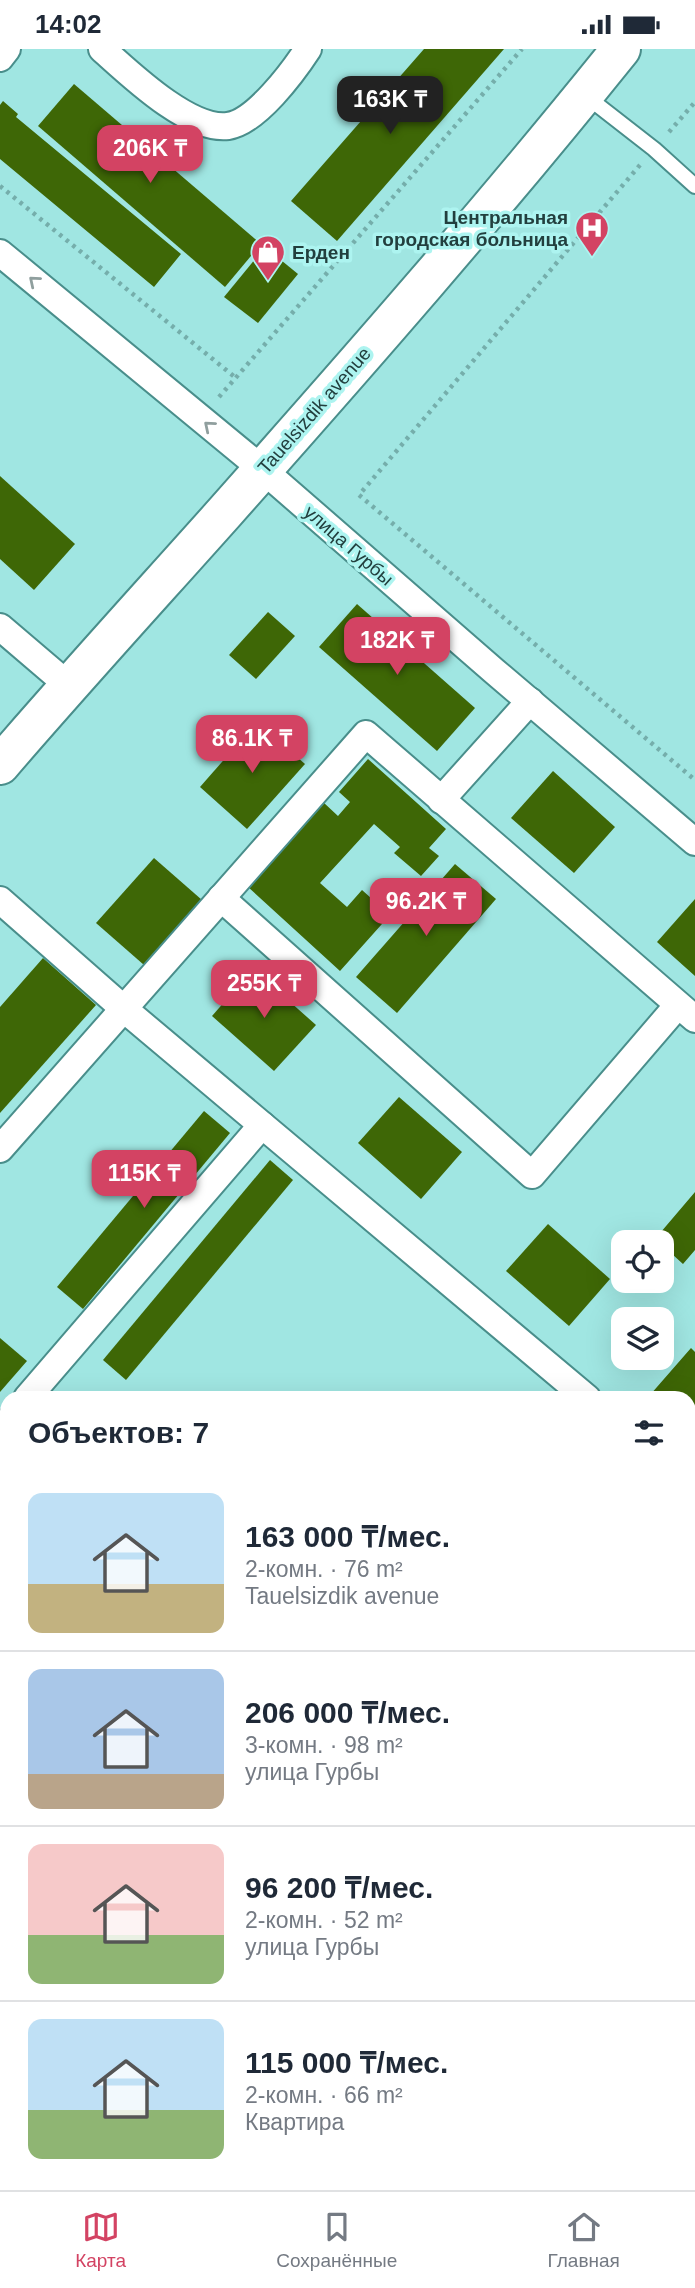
<!DOCTYPE html>
<html lang="ru">
<meta charset="utf-8">
<style>
:root{--surface:#fff;--page:#f2f2f3;--text:#1f2937;--muted:#747a83;--line:#e0e1e3;--accent:#d34363}
body{margin:0;font-family:Arial,sans-serif;background:var(--page);color:var(--text);height:100vh;display:flex;flex-direction:column;font-size:26px;white-space:nowrap}
*{box-sizing:border-box;margin:0}
p{font-size:23px;color:var(--muted)}
.icon{flex:none;width:38px;height:38px;fill:none;stroke:currentColor;stroke-width:2;stroke-linecap:round;stroke-linejoin:round}
.map{position:relative;flex:1;overflow:hidden}
.drawer{position:absolute;left:0px;top:1342px;width:696px;height:800px;display:flex;flex-direction:column;background:var(--surface);border-radius:21px 21px 0 0;box-shadow:0 7px 28px #0002}
.drawer>*{flex:none}
.tools{position:absolute;left:611px;top:1181px;display:grid;gap:14px}
.tools a{display:grid;place-items:center;width:63px;height:63px;border-radius:14px;background:var(--surface);box-shadow:0 7px 28px #0002;font-size:35px}
.price{position:absolute;translate:-50% -60px;padding:0 16px;border-radius:14px;background:var(--accent);color:#fff;font-size:23px;line-height:46px;filter:drop-shadow(0 2px 4px #0008)}
.price::after{content:'';position:absolute;left:50%;top:42px;width:21px;height:16px;margin-left:-10px;background:inherit;clip-path:polygon(0 0,100% 0,50% 100%)}
.price.selected{background:#222;color:#fff}
ul{padding:0;list-style:none}
li{display:flex;align-items:center;gap:21px;height:175px;padding:0 28px}
li+li{border-top:2px solid var(--line)}
li span{display:grid;place-items:center;flex:none;width:196px;height:140px;border-radius:14px;color:#555}
li>.icon{margin-inline-start:auto}
span .icon{width:84px;height:84px;fill:#fffc;stroke-width:1}
li b{font-size:30px}
h2{display:flex;justify-content:space-between;align-items:center;height:84px;padding:0 28px;font-size:30px}
.status{display:flex;justify-content:space-between;align-items:center;height:49px;padding:0 35px;background:var(--surface);direction:ltr}
.status svg{height:19px;fill:currentColor}
.menu{display:flex;justify-content:space-around;align-items:center;height:98px;border-top:2px solid var(--line);background:var(--surface);font-size:19px;color:var(--muted)}
.menu a{display:grid;justify-items:center;gap:4px}
.menu .selected{color:var(--accent)}
.map>svg:first-child{display:block}
.building{fill:#3e6706}
.lines{fill:none;stroke-linecap:round;stroke-linejoin:round}
.lane-casing{stroke:#498e8b;stroke-width:18}
.street-casing{stroke:#498e8b;stroke-width:30}
.secondary-casing{stroke:#498e8b;stroke-width:42}
.primary-casing{stroke:#fff;stroke-width:42}
.path{stroke:#75aeab;stroke-width:4.5;stroke-dasharray:3.5 5;stroke-linecap:butt}
.lane{stroke:#fff;stroke-width:14}
.street{stroke:#fff;stroke-width:26}
.secondary{stroke:#fff;stroke-width:38}
.primary{stroke:#d6ba97;stroke-width:38}
.oneway{stroke:#909f9e}
.labels{text-anchor:middle;stroke-width:7;stroke-linejoin:round;paint-order:stroke}
.poi-label{font-size:19px;font-weight:bold;fill:#223f3e;stroke:#adf4f0;text-anchor:end}
.street-label{font-size:19px;fill:#223f3e;stroke:#adf4f0}
</style>
<div class="status"><b>14:02</b><svg viewBox="0 0 49 12"><path d="M0 12V9h3v3zM5 12V6h3v6zM10 12V3h3v9zM15 12V0h3v12zM26 1h20v11H26zM47 4h2v5h-2z"/></svg></div>
<div class="map">
<svg width="695" height="2141" viewBox="0 0 695 2141">
<rect width="100%" height="100%" fill="#a0e6e2"/>
<g class="building">
<polygon points="424,0 504,0 337,192 291,152"/>
<polygon points="74,35 261,195 225,238 38,77"/>
<polygon points="3,52 18,65 16,68 181,205 154,238 0,110 0,56"/>
<polygon points="265,198 298,225 258,274 224,248"/>
<polygon points="0,427 75,495 34,541 0,510"/>
<polygon points="357,555 475,659 437,702 319,598"/>
<polygon points="268,563 295,587 256,630 229,606"/>
<polygon points="257,673 305,715 247,780 200,738"/>
<polygon points="368,710 446,780 429,799 439,807 421,827 394,804 400,798 374,775 320,834 347,858 362,841 390,866 340,922 247,837 323,753 338,767 350,753 339,743"/>
<polygon points="553,722 615,778 574,824 511,769"/>
<polygon points="154,809 202,851 144,916 96,874"/>
<polygon points="455,815 496,850 397,964 356,928"/>
<polygon points="695,850 695,927 657,893"/>
<polygon points="43,909 96,956 0,1064 0,958"/>
<polygon points="253,920 316,976 274,1022 212,967"/>
<polygon points="399,1048 462,1103 421,1150 358,1094"/>
<polygon points="204,1062 230,1084 83,1260 57,1238"/>
<polygon points="270,1111 293,1131 126,1331 103,1311"/>
<polygon points="695,1143 695,1201 683,1215 662,1196 662,1194 655,1190"/>
<polygon points="548,1175 610,1230 569,1277 506,1222"/>
<polygon points="0,1289 27,1312 0,1343"/>
<polygon points="691,1299 695,1303 695,1386 690,1381 690,1349 654,1349 650,1346"/>
<polygon points="695,1545 695,1624 690,1619 690,1551"/>
<polygon points="7,1663 7,1753 0,1761 0,1671"/>
<polygon points="690,1784 695,1789 695,1837 690,1833"/>
<polygon points="690,1846 695,1850 695,1911 690,1918"/>
</g>
<g class="lines">
<g class="lane-casing">
<polyline id="lane" points="586,47 654,100 695,137"/>
</g>
<g class="street-casing">
<g id="street">
<path d="M102 0C130 25 189 82 228 77 256 73 293 23 308 0"/>
<polyline points="0,9 7,0"/>
<polyline points="0,204 262,420 494,622 695,793"/>
<polyline points="0,578 68,636"/>
<polyline points="441,751 530,652"/>
<polyline points="221,849 532,1126 678,956"/>
<polyline points="0,851 124,960 587,1349"/>
<polyline points="0,1100 366,685 695,970"/>
<polyline points="27,1349 262,1076"/>
<polyline points="0,1381 7,1373"/>
<polyline points="0,1433 7,1440"/>
<polyline points="690,1438 695,1442"/>
<polyline points="0,1606 7,1599"/>
<polyline points="690,1715 695,1708"/>
<polyline points="334,2141 339,2135"/>
</g>
</g>
<g class="secondary-casing">
<path id="secondary" d="M0 716C74 630 150 547 225 463 360 311 494 158 621 0"/>
</g>
<g class="primary-casing">
<g id="primary">
<polyline points="0,2012 7,2018"/>
<polyline points="141,2135 148,2141"/>
</g>
</g>
<g class="path">
<polyline points="669,83 695,53"/>
<polyline points="640,116 359,446 695,731"/>
<polyline points="0,137 236,329"/>
<polyline points="219,348 522,0"/>
</g>
<use href="#lane" class="lane"/>
<use href="#street" class="street"/>
<use href="#secondary" class="secondary"/>
<use href="#primary" class="primary"/>
</g>
<defs><path id="oneway-chevron" d="M-2-3.5L2.5 0L-2 3.5" fill="none" stroke-width="1.6" stroke-linecap="round" stroke-linejoin="round" transform="scale(1.75)"/></defs>
<g class="oneway">
<use href="#oneway-chevron" transform="translate(34 232) rotate(-140)"/>
<use href="#oneway-chevron" transform="translate(209 377) rotate(-140)"/>
</g>
<defs>
<g id="hospital-pin" transform="scale(1.75)"><path d="M0 17L-7.5 6A9.5 9.5 0 1 1 7.5 6Z" fill="#d34363" stroke="#adf4f0"/><path d="M-5-5h3v3.5h4V-5h3V5h-3V1.5h-4V5h-3Z" fill="#fff"/></g>
<g id="shop-pin" transform="scale(1.75)"><path d="M0 17L-7.5 6A9.5 9.5 0 1 1 7.5 6Z" fill="#d34363" stroke="#adf4f0"/><path d="M-5-2.5h2.3a2.7 3.5 0 0 1 5.4 0H5L5.5 6h-11ZM-1.5-2.5h3a1.5 2.3 0 0 0-3 0Z" fill="#fff"/></g>
</defs>
<g fill-rule="evenodd">
<use href="#hospital-pin" x="592" y="179"/>
<use href="#shop-pin" x="268" y="203"/>
</g>
<g class="labels">
<g class="poi-label">
<text x="568" y="175">Центральная<tspan x="568" dy="22">городская больница</tspan></text>
<text x="292" y="210" text-anchor="start">Ерден</text>
</g>
<g class="street-label">
<text transform="translate(314 361) rotate(-49)" y="7">Tauelsizdik avenue</text>
<text transform="translate(349 496) rotate(41)" y="7">улица Гурбы</text>
</g>
</g>
</svg>
<div class="tools">
<a><svg class="icon" aria-label="locate" viewBox="0 0 24 24"><circle cx="12" cy="12" r="6"/><path d="M12 2v4M12 18v4M2 12h4M18 12h4"/></svg></a>
<a><svg class="icon" aria-label="layers" viewBox="0 0 24 24"><path d="M12 4l9 5-9 5-9-5zM3 14l9 5 9-5"/></svg></a>
</div>
<b class="price selected" style="left:390px;top:87px">163K ₸</b>
<b class="price" style="left:150px;top:136px">206K ₸</b>
<b class="price" style="left:397px;top:628px">182K ₸</b>
<b class="price" style="left:252px;top:726px">86.1K ₸</b>
<b class="price" style="left:426px;top:889px">96.2K ₸</b>
<b class="price" style="left:264px;top:971px">255K ₸</b>
<b class="price" style="left:144px;top:1161px">115K ₸</b>
<section class="drawer">
<h2>Объектов: 7<svg class="icon" aria-label="filters" viewBox="0 0 24 24"><path d="M4 7h16M4 17h16"/><circle cx="9" cy="7" r="2"/><circle cx="15" cy="17" r="2"/></svg></h2>
<ul>
<li><span style="background:linear-gradient(#bfe0f5 65%,#c2b280 0)"><svg class="icon" aria-label="home" viewBox="0 0 24 24"><path d="M3 11l9-7 9 7M6 9v11h12V9"/></svg></span><div><b>163 000 ₸/мес.</b><p>2-комн. · 76 m²</p><p>Tauelsizdik avenue</p></div></li>
<li><span style="background:linear-gradient(#a9c7e8 75%,#b9a48a 0)"><svg class="icon" aria-label="home" viewBox="0 0 24 24"><path d="M3 11l9-7 9 7M6 9v11h12V9"/></svg></span><div><b>206 000 ₸/мес.</b><p>3-комн. · 98 m²</p><p>улица Гурбы</p></div></li>
<li><span style="background:linear-gradient(#f6c9c9 65%,#8fb573 0)"><svg class="icon" aria-label="home" viewBox="0 0 24 24"><path d="M3 11l9-7 9 7M6 9v11h12V9"/></svg></span><div><b>96 200 ₸/мес.</b><p>2-комн. · 52 m²</p><p>улица Гурбы</p></div></li>
<li><span style="background:linear-gradient(#bfe0f5 65%,#8fb573 0)"><svg class="icon" aria-label="home" viewBox="0 0 24 24"><path d="M3 11l9-7 9 7M6 9v11h12V9"/></svg></span><div><b>115 000 ₸/мес.</b><p>2-комн. · 66 m²</p><p>Квартира</p></div></li>
</ul>
</section>
</div>
<nav class="menu">
<a class="selected"><svg class="icon" aria-label="map" viewBox="0 0 24 24"><path d="M3 6l6-2 6 2 6-2v14l-6 2-6-2-6 2zM9 4v14M15 6v14"/></svg>Карта</a>
<a><svg class="icon" aria-label="saved" viewBox="0 0 24 24"><path d="M7 4h10v16l-5-4-5 4z"/></svg>Сохранённые</a>
<a><svg class="icon" aria-label="home" viewBox="0 0 24 24"><path d="M3 11l9-7 9 7M6 9v11h12V9"/></svg>Главная</a>
</nav>
